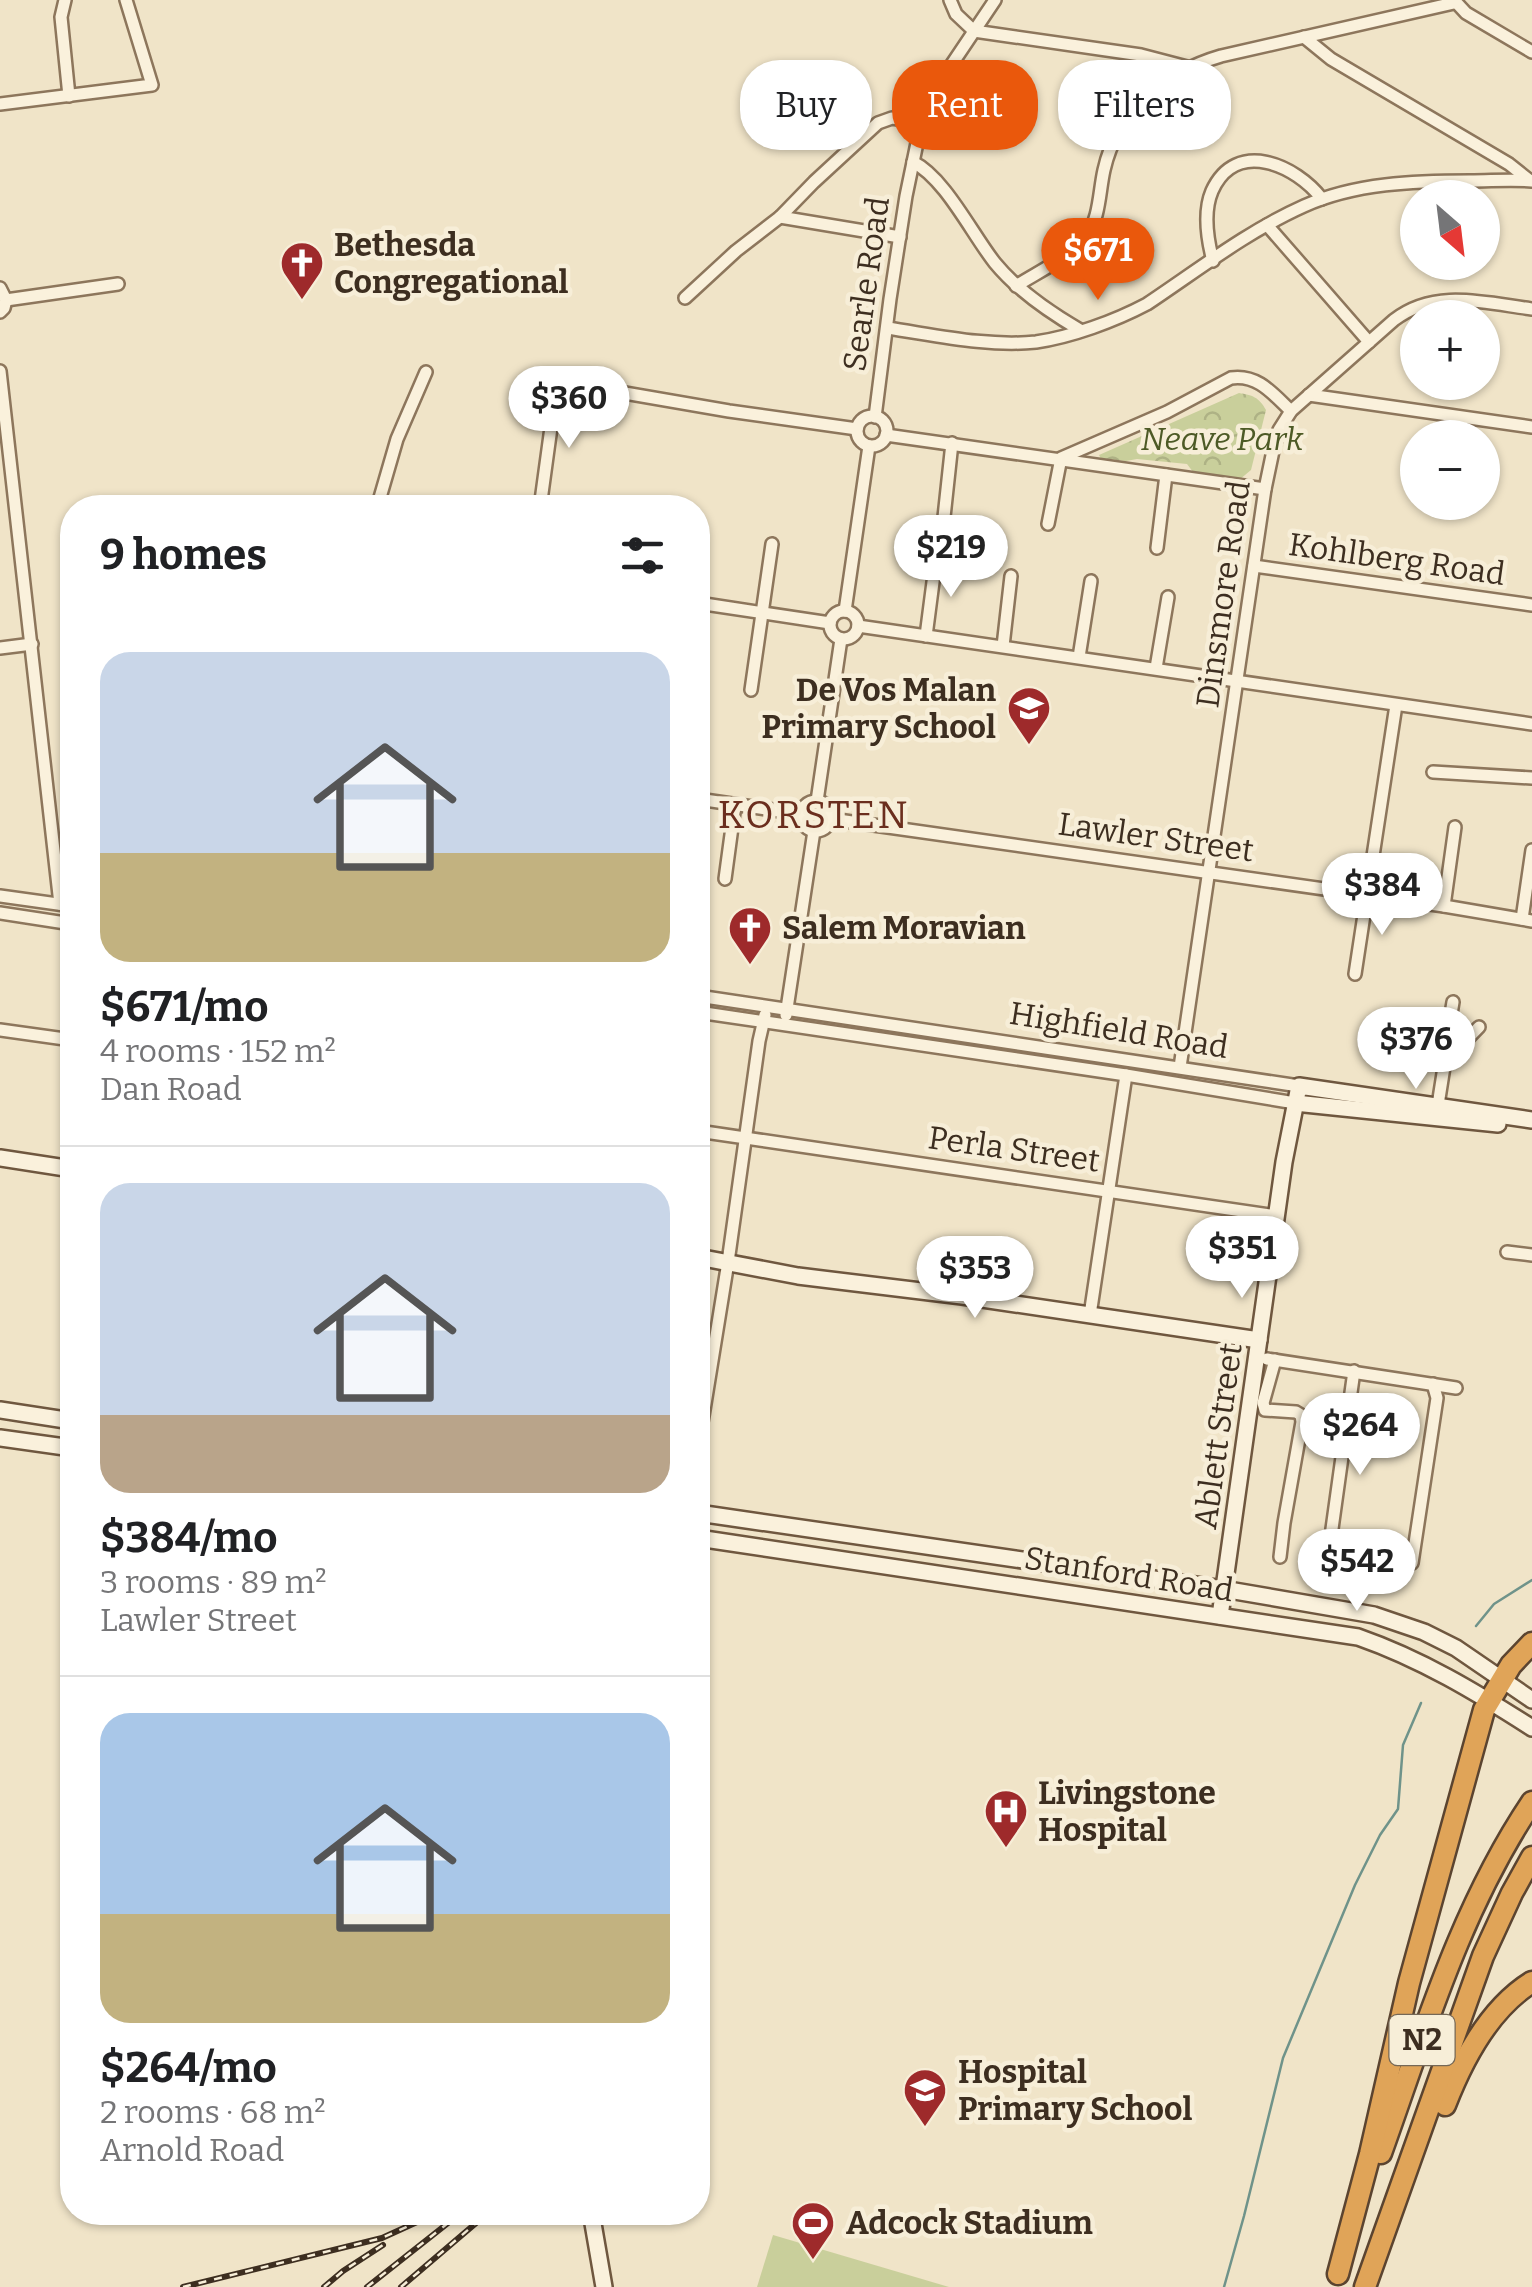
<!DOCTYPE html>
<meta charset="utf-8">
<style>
:root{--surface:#fff;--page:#f6f6f6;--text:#202124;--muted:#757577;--line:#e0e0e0;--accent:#ea580c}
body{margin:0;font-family:Bitter,serif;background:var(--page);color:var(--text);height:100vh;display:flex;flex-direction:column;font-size:38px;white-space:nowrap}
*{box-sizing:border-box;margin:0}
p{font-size:32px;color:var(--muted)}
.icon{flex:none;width:55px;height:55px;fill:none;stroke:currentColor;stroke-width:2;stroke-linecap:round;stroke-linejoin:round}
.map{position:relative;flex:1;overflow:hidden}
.sheet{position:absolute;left:60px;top:495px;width:650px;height:1730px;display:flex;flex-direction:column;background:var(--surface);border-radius:40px;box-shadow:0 2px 8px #0004}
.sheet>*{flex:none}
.hud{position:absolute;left:740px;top:60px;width:640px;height:90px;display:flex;gap:20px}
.needle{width:65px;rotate:152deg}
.buttons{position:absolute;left:1400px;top:180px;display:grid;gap:20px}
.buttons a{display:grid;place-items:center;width:100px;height:100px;border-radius:50%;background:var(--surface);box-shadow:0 2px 8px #0004;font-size:50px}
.price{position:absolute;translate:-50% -85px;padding:0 22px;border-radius:35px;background:#fff;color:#222;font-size:32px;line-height:65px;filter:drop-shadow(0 2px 5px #0008)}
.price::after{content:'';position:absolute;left:50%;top:60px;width:30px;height:22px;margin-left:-15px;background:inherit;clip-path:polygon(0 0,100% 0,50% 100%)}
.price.active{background:var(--accent);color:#fff}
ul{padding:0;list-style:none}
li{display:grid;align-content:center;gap:20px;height:530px;padding:0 40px}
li+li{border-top:2px solid var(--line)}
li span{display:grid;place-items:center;height:310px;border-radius:30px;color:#555}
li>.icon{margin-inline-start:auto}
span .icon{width:180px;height:180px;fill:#fffc;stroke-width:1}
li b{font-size:42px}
h2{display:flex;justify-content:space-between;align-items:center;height:120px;padding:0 40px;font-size:42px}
.chip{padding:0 35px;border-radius:40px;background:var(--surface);box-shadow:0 2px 8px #0004;font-size:35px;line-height:90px}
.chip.active{background:var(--accent);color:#fff}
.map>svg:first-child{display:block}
.park{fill:url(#park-crowns)}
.garden{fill:#c9cf9b}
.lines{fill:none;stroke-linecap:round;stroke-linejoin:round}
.stream{stroke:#6f938a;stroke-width:2.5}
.street-casing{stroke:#8d765c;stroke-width:16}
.secondary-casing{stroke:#6f573f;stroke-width:20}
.highway-casing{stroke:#5b4430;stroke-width:25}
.street{stroke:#faf1dc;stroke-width:11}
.secondary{stroke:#faf1dc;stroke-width:15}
.highway{stroke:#e0a458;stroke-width:20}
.rail-casing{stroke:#3d2e20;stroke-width:6}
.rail{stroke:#f7eed8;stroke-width:2.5;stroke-dasharray:8;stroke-linecap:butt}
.labels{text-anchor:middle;stroke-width:9;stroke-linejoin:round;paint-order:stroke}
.shield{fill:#f7eed8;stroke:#756857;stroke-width:2.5}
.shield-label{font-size:30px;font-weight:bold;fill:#3d2e20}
.poi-label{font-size:32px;font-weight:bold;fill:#3d2e20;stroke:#f7eed8;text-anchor:start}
.street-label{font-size:32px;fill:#3d2e20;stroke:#f7eed8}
.park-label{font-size:32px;font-style:italic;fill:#4d5a26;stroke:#f7eed8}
.quarter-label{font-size:38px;letter-spacing:2.5px;fill:#6b2e1e;stroke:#f7eed8}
</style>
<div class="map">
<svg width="1532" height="2287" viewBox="0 0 1532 2287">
<defs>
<pattern id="park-crowns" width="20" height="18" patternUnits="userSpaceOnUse" patternTransform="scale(2.5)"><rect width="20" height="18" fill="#c9cf9b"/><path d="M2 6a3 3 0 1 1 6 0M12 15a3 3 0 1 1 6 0" fill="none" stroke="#aeb285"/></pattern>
</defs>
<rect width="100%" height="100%" fill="#f0e4c8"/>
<path class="park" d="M1239 393C1252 395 1259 397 1266 410L1251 470 1239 480 1193 472 1187 464 1137 459 1126 461 1101 459 1099 455Z"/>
<polygon class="garden" points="773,2235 949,2287 757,2287"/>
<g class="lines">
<g class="stream">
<polyline points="1476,1626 1494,1604 1532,1580"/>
<polyline points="1224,2287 1244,2216 1283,2058 1355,1885 1380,1835 1398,1809 1403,1745 1421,1703"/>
</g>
<g class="street-casing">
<g id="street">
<polyline points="65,0 61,17 69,96"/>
<polyline points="950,0 956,14 974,31 1141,55 1187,67"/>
<polyline points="1454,0 1466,13 1532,52"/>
<polyline points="1304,37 1331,59 1509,164 1529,180"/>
<polyline points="0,104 152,85 126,0"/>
<path d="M913 162C945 178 972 234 995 263 1018 291 1049 312 1080 330"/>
<polyline points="780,217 900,237"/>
<polyline points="1267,225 1369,342"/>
<path d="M1213 261C1207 238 1203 212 1212 191 1236 138 1296 165 1322 199"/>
<path d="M1016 286C1036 273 1072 256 1086 237 1100 218 1099 192 1104 170 1117 111 1166 72 1221 56L1454 3"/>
<polyline points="0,288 6,300 4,308 0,312"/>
<polyline points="685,298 736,251 780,217 814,182 878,123 892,118 924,123"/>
<polyline points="6,300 118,284"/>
<path d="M887 328C935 335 987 347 1036 342 1071 337 1115 321 1147 304 1198 270 1248 231 1304 206 1355 183 1415 181 1470 181 1491 181 1512 179 1532 181"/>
<polyline points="0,371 60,904"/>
<polyline points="1309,395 1532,427"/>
<circle cx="872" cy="431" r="15"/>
<polyline points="875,417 890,299 906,196 917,143 946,73 995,0"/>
<polyline points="886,435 1265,489"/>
<polyline points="377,508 397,439 426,372"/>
<polyline points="540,508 556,391 561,382 729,411 857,429"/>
<polyline points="944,517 952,443"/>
<path d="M1048 524 1061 458 1167 412 1231 378C1258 374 1273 394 1291 411"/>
<polyline points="1157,548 1166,475"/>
<polyline points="1254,566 1532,605"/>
<polyline points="698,603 830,623"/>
<circle cx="844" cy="625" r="14"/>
<polyline points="845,611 869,446"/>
<polyline points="858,626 1532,724"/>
<polyline points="926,636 936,559"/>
<polyline points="1003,646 1011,576"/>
<polyline points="0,648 32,644"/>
<polyline points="1079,657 1091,581"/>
<polyline points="1156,668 1168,597"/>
<polyline points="751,690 772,544"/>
<polyline points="1433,772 1532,778"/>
<polyline points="698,799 801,814"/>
<circle cx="816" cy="816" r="15"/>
<polyline points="817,801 841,639"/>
<polyline points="831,819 1444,906 1532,921"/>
<polyline points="725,879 735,805"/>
<polyline points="0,896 72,906"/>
<polyline points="1444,906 1455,827"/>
<polyline points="0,913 72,924"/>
<polyline points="1522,919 1532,850"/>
<polyline points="1355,974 1396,705"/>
<polyline points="698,996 1299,1086"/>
<polyline points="698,1012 1126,1075 1295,1103"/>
<polyline points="786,1015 814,831"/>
<polyline points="1423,1022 1444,1063 1479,1027"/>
<polyline points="0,1030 72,1040"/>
<path d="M1180 1067 1265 489 1274 446 1279 430 1291 411 1394 320C1435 288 1485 303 1532 309"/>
<polyline points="1438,1105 1450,1029 1445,1020 1446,1016 1451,1014 1453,1002"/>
<polyline points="698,1131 1276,1216"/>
<polyline points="1507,1252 1532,1255"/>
<polyline points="1090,1315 1126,1075"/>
<polyline points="1267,1359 1456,1388"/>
<polyline points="1275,1360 1263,1403 1265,1410 1296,1412 1301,1415 1302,1422 1284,1523 1280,1557"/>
<polyline points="698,1447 728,1262 759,1041 765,1015"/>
<polyline points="1412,1563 1437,1398 1433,1384"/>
<polyline points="1325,1579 1354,1371"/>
</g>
</g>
<g class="secondary-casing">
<g id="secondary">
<polyline points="1295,1103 1498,1124"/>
<polyline points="0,1158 72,1169"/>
<polyline points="698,1257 798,1276 962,1296 1259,1340"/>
<polyline points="0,1410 72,1421"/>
<polyline points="0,1438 72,1448"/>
<polyline points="698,1513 1223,1589 1374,1615 1424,1632 1456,1648 1532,1700"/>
<path d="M698 1538 1358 1637C1421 1659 1476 1692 1532 1728"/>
<polyline points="1220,1616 1284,1162 1299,1086 1532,1120"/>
<polyline points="591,2212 604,2287"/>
</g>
</g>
<g class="highway-casing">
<g id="highway">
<path d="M1445 2105C1462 2061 1490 2008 1532 1982"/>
<path d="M1381 2153C1424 2033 1460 1909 1532 1802"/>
<polyline points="1338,2274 1370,2154 1409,1983 1484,1710 1511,1665 1532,1643"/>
<polyline points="1365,2287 1483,1956 1512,1893 1532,1857"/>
</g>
</g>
<use href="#street" class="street"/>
<use href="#secondary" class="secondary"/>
<use href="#highway" class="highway"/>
<g class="rail-casing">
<g id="rail">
<polyline points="183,2287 382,2238 439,2212"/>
<polyline points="324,2287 343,2271 383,2245"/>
<polyline points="367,2287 462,2212"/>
<polyline points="401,2287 489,2212"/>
</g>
</g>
<use href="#rail" class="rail"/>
</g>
<defs>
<g id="church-pin" transform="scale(2.25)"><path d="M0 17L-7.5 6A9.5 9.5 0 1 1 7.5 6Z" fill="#9e2a2b" stroke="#f7eed8"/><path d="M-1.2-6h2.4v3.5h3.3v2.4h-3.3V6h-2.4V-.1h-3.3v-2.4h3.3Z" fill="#fff"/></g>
<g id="school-pin" transform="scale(2.25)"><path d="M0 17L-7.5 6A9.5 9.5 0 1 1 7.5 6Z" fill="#9e2a2b" stroke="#f7eed8"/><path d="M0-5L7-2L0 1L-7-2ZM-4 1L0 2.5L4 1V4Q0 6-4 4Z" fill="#fff"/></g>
<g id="hospital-pin" transform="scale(2.25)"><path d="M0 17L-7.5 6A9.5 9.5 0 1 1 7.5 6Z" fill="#9e2a2b" stroke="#f7eed8"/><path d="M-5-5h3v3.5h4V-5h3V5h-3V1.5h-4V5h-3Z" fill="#fff"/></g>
<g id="stadium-pin" transform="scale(2.25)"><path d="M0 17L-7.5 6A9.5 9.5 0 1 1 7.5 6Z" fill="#9e2a2b" stroke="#f7eed8"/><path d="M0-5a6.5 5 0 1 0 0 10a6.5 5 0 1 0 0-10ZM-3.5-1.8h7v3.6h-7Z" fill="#fff"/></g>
</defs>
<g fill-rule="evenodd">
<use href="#church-pin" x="302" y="263"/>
<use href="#school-pin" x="1029" y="708"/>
<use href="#church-pin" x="750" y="928"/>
<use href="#hospital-pin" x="1006" y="1811"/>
<use href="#school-pin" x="925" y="2090"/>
<use href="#stadium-pin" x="813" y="2223"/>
</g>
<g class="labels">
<rect class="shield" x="1389.5" y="2015" width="65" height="50" rx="8"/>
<g class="shield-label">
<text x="1422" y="2050">N2</text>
</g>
<g class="poi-label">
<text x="334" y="256">Bethesda<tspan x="334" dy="37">Congregational</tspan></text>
<text x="996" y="701" text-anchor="end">De Vos Malan<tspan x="996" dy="37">Primary School</tspan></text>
<text x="782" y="939">Salem Moravian</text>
<text x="1038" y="1804">Livingstone<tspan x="1038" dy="37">Hospital</tspan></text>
<text x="958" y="2083">Hospital<tspan x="958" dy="37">Primary School</tspan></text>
<text x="846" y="2234">Adcock Stadium</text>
</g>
<g class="street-label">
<text transform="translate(866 284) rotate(-82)" y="11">Searle Road</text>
<text transform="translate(1397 559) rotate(8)" y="11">Kohlberg Road</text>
<text transform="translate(1223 594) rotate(-82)" y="11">Dinsmore Road</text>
<text transform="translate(1156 837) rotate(8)" y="11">Lawler Street</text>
<text transform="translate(1119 1030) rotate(9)" y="11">Highfield Road</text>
<text transform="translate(1014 1149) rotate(8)" y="11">Perla Street</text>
<text transform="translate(1218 1436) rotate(-82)" y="11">Ablett Street</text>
<text transform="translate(1129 1574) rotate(9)" y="11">Stanford Road</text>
</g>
<g class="park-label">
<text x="1222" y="450">Neave Park</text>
</g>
<g class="quarter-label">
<text x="814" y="828">KORSTEN</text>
</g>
</g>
</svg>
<div class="buttons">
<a><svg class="needle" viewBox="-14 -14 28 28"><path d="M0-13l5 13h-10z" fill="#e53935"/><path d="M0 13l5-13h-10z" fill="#757577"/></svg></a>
<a>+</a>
<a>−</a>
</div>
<b class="price active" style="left:1098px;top:303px">$671</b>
<b class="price" style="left:569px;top:451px">$360</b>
<b class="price" style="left:951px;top:600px">$219</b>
<b class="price" style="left:1382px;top:938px">$384</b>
<b class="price" style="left:1416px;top:1092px">$376</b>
<b class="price" style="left:1242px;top:1301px">$351</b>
<b class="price" style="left:975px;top:1321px">$353</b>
<b class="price" style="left:1360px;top:1478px">$264</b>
<b class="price" style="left:1357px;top:1614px">$542</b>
<div class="hud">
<a class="chip">Buy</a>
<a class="chip active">Rent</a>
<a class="chip">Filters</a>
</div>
<section class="sheet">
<h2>9 homes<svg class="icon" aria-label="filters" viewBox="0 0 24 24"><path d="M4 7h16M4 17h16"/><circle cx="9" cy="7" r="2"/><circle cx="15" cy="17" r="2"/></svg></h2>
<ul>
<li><span style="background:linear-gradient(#c9d6e8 65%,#c2b280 0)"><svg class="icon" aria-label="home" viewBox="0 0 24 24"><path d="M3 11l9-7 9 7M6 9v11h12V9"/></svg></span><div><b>$671/mo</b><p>4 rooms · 152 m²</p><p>Dan Road</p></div></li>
<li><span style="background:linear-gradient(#c9d6e8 75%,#b9a48a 0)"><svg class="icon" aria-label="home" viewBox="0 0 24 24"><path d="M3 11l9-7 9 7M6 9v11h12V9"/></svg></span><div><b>$384/mo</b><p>3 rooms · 89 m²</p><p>Lawler Street</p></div></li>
<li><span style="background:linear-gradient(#a9c7e8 65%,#c2b280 0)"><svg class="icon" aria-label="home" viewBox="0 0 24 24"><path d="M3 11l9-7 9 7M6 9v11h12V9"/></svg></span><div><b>$264/mo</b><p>2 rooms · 68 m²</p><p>Arnold Road</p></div></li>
</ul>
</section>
</div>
